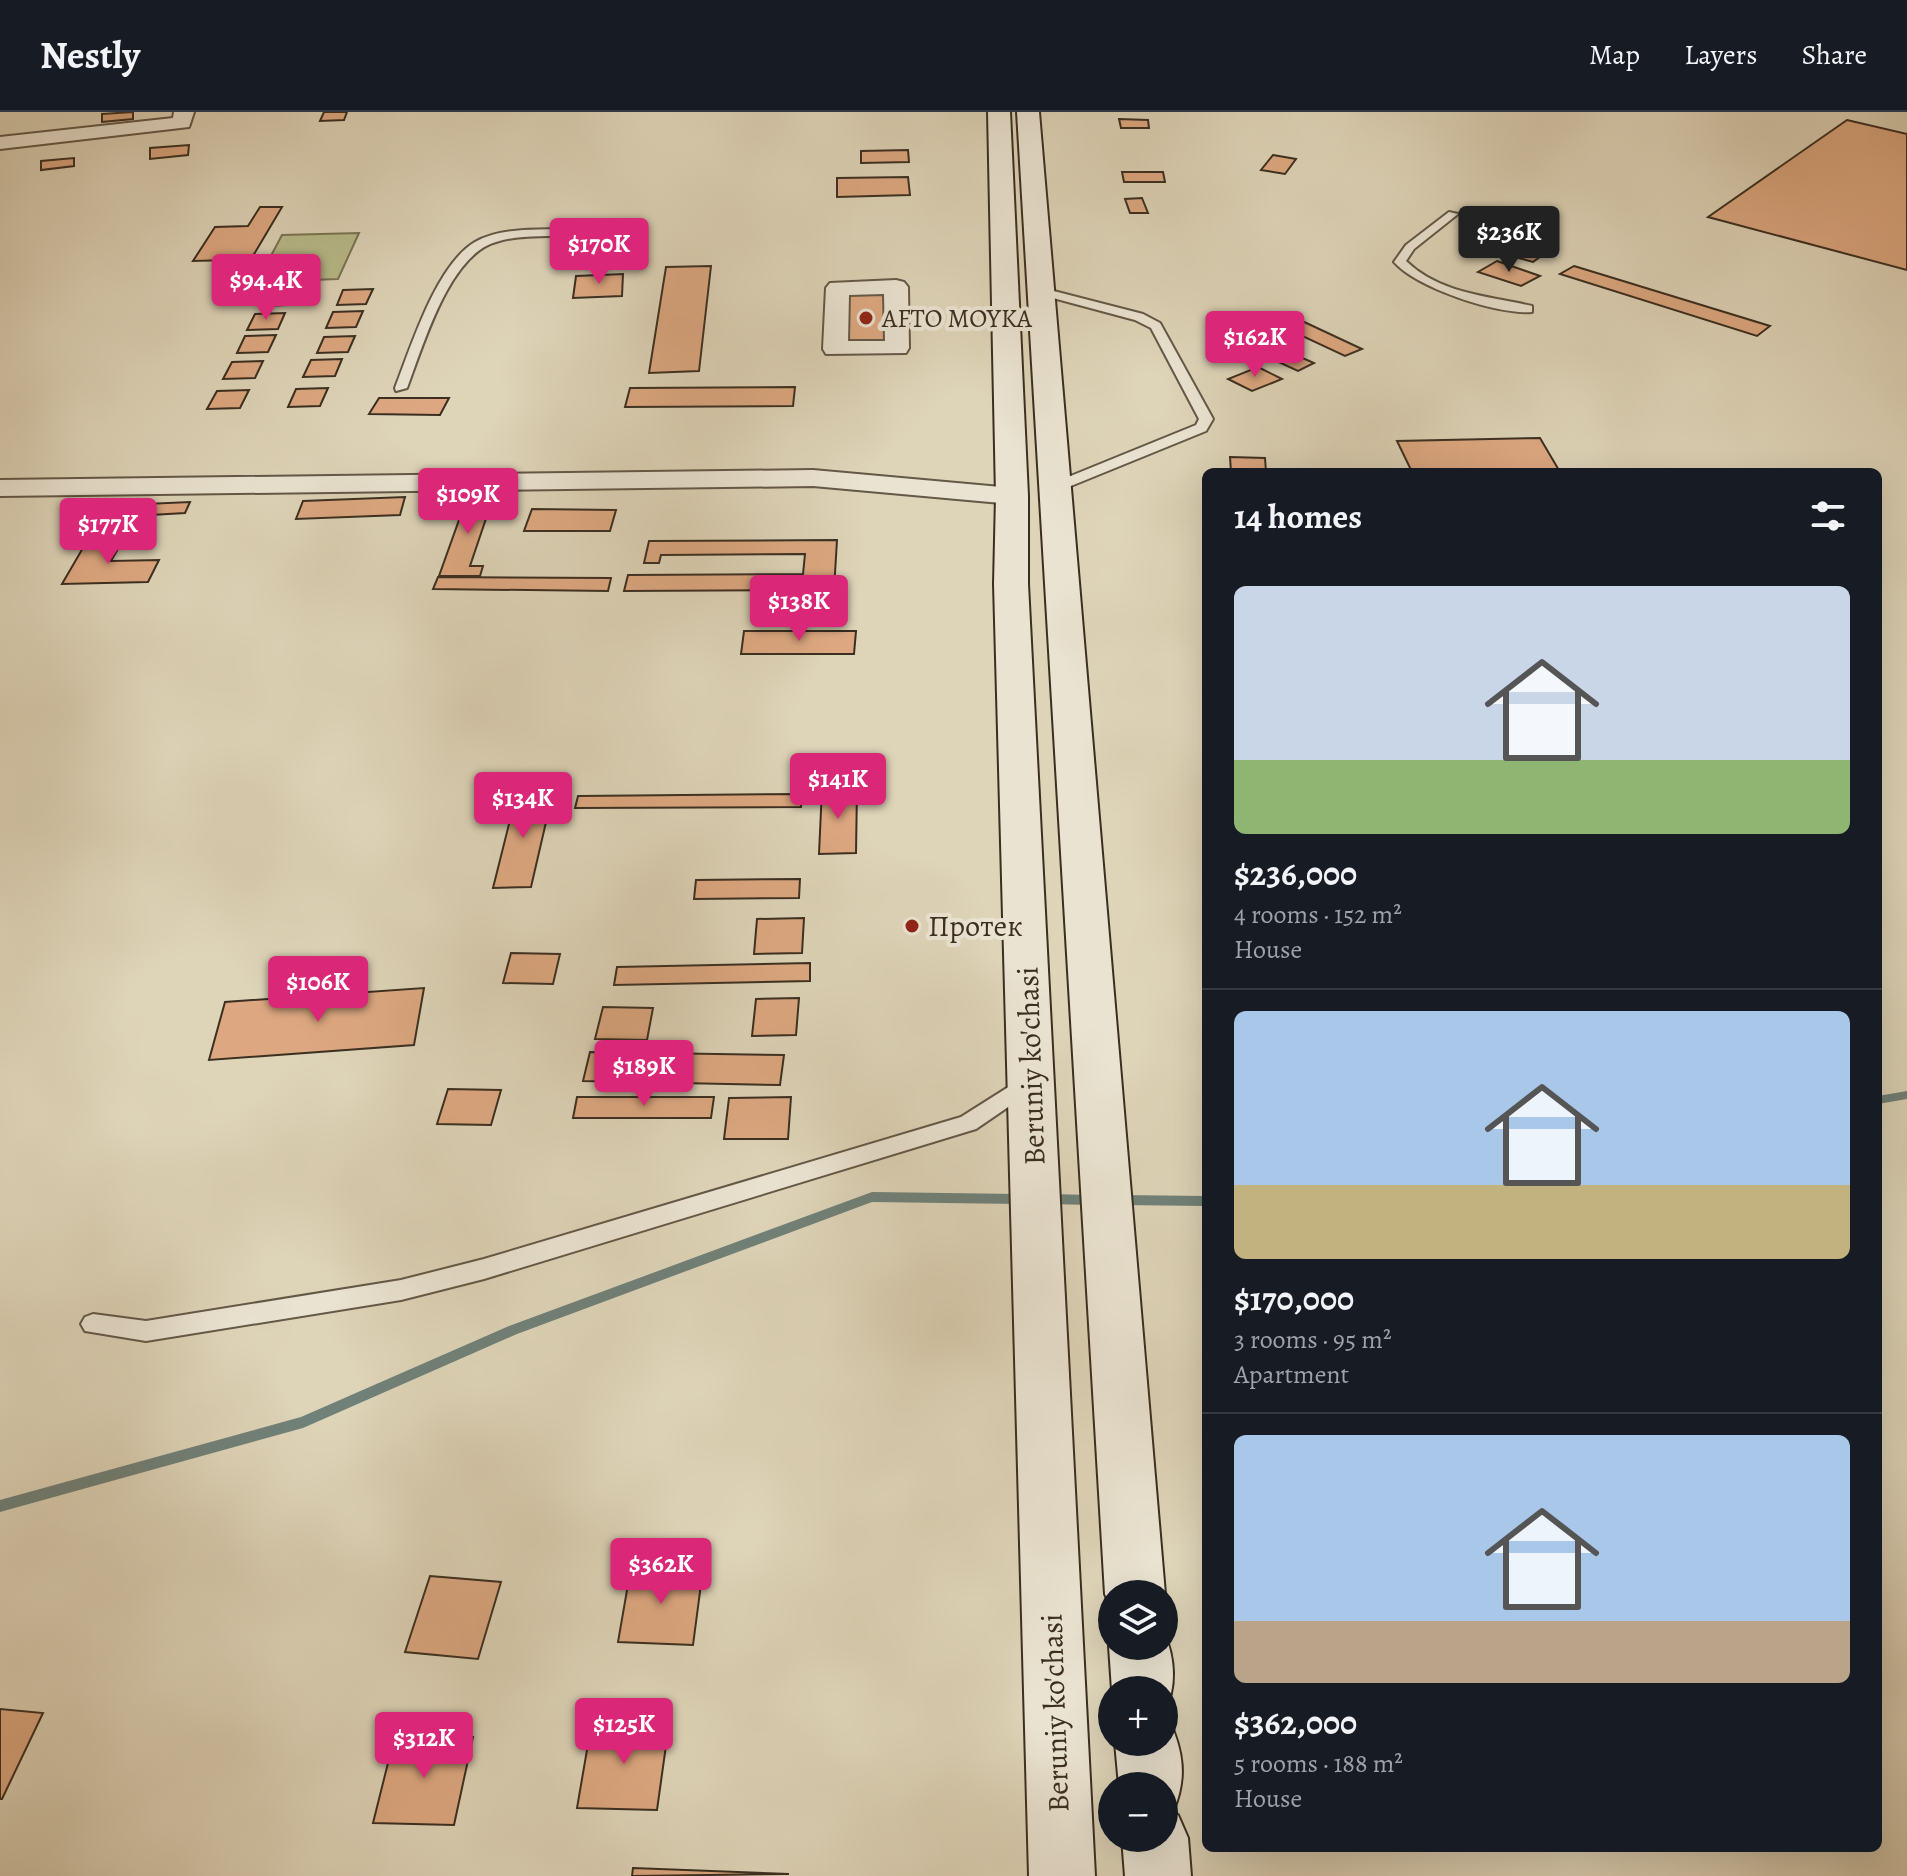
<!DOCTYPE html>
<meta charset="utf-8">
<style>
:root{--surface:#171b24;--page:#20242c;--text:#f1f3f6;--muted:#9ea1a6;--line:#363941;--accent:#db2777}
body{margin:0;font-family:Alegreya,serif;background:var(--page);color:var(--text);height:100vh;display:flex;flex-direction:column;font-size:30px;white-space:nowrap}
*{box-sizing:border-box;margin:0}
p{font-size:26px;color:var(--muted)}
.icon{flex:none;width:44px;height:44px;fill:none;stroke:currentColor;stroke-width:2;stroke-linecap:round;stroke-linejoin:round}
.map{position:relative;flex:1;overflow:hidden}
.drawer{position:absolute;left:1202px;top:356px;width:680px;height:1384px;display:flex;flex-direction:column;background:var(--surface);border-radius:12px;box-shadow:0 8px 32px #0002}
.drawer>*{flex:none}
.tools{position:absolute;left:1098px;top:1468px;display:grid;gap:16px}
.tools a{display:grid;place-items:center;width:80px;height:80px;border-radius:50%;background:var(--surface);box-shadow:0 8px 32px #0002;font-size:40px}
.price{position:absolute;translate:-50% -68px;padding:0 18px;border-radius:8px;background:var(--accent);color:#fff;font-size:26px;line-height:52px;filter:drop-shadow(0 2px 4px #0008)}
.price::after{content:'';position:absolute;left:50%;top:48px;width:24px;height:18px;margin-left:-12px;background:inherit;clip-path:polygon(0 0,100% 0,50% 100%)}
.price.active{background:#222;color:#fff}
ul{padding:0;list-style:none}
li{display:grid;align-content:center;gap:16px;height:424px;padding:0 32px}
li+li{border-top:2px solid var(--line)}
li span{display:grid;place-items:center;height:248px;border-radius:12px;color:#555}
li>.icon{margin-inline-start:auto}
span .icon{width:144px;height:144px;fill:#fffc;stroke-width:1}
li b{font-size:34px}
h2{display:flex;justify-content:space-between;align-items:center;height:96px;padding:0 32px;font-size:34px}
header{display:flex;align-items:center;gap:48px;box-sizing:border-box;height:112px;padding:0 40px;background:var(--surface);border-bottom:2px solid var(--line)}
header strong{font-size:38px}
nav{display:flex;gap:44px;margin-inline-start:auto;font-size:28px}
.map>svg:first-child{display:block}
.green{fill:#b8bb8a;stroke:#7a7556;stroke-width:2}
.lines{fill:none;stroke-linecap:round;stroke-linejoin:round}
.stream{fill:#708179;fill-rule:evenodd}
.building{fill:#dda881;stroke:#3b2f21;stroke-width:2}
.service-casing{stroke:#645847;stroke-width:4}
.minor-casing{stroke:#645847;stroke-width:4}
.secondary-casing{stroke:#3b2f21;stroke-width:4}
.service{fill:#eae3d1;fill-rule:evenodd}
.minor{fill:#eae3d1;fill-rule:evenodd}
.secondary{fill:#eae3d1;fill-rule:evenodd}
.poi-dot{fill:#8f2418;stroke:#eae3d1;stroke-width:3}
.labels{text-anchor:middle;stroke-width:8;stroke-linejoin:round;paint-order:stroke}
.far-poi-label{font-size:26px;fill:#3b2f21;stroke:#eae3d1;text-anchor:start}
.poi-label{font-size:30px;fill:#3b2f21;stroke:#eae3d1;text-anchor:start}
.street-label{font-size:30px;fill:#3b2f21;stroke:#eae3d1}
</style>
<header>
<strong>Nestly</strong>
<nav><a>Map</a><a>Layers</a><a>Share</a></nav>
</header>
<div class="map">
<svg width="1907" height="1764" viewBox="0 0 1907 1764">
<rect width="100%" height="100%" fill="#ded4b8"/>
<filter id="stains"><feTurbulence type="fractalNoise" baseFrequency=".0025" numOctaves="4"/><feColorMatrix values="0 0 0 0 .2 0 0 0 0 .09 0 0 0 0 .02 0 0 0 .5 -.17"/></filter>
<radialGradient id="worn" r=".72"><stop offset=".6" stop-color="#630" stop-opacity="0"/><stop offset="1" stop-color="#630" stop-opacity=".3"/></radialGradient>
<polygon class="green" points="359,121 338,167 257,170 282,123"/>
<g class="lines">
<g class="stream">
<polygon points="1907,979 1907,987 1878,992 1878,984"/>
<polygon points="872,1080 1024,1082 1028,1084 1030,1087 1028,1090 1024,1092 872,1090 517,1222 303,1316 0,1400 0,1388 301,1305 509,1214"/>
<polygon points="1048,1082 1092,1083 1096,1085 1098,1088 1096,1091 1092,1093 1048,1092 1044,1090 1042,1087 1044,1084"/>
<polygon points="1120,1083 1206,1084 1206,1094 1120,1093 1116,1091 1114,1088 1116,1085"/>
</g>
</g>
<g class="building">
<polygon points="133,0 133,7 102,10 102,2"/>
<polygon points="324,0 347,0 344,8 320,9"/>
<polygon points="1119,7 1148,8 1149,16 1121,16"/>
<polygon points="1847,8 1907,22 1907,158 1708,105"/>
<polygon points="189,33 188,43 150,47 150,36"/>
<polygon points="908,38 909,50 861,51 861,39"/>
<polygon points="1273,43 1296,47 1285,62 1261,58"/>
<polygon points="74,46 74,54 41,58 41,49"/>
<polygon points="1122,60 1163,60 1165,70 1124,70"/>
<polygon points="908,65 910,83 837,85 837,66"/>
<polygon points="1142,86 1148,101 1130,101 1125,87"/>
<polygon points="260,95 282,95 234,176 214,177 231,148 193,149 215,115 248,114"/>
<polygon points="1531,127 1555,134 1533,150 1508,143"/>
<polygon points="1497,149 1540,164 1521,174 1478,160"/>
<polygon points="711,154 699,259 649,261 666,155"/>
<polygon points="1574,154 1770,214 1757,224 1560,162"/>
<polygon points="623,162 622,184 573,186 576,164"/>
<polygon points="896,175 897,236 835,237 838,176"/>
<polygon points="373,177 366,192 337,193 343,178"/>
<polygon points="296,178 289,193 259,194 267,179"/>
<polygon points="363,199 356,215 326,216 333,200"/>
<polygon points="285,201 278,217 247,218 255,202"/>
<polygon points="1285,201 1362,237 1345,244 1268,208"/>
<polygon points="276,223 268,240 237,241 245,224"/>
<polygon points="355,224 348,240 317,241 324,225"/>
<polygon points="1289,240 1314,251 1298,259 1272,247"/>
<polygon points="342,247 335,264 303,265 311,248"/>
<polygon points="263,249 255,266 223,267 232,250"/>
<polygon points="1258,255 1282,267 1252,279 1228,267"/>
<polygon points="795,275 793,294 625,295 630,276"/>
<polygon points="328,276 320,294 288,295 296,277"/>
<polygon points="249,278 240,296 207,297 217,279"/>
<polygon points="379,286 449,286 440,303 369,302"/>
<polygon points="1540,326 1560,360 1412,360 1397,329"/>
<polygon points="1230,345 1265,346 1266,360 1231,360"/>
<polygon points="469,380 495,380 470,454 483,454 480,464 439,464"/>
<polygon points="405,385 400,403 296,407 303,389"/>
<polygon points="190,390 185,401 117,405 123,393"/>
<polygon points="532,397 616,398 610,419 524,419"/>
<polygon points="123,428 111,449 159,448 148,470 62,472 87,429"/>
<polygon points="837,428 834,478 624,479 628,463 803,462 805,442 661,443 659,451 644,451 649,429"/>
<polygon points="438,465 611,466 608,479 433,477"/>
<polygon points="744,519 856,519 854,542 741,542"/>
<polygon points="822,676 857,676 856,741 819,742"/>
<polygon points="517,680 553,680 531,775 493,776"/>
<polygon points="802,682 801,695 575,696 578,684"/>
<polygon points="800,767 799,786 694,787 696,768"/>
<polygon points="804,806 802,841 754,842 757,807"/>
<polygon points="511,841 560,842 553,872 503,871"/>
<polygon points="810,851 810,869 614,873 617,855"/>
<polygon points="424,876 414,933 209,948 225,890"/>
<polygon points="799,886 796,923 752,924 756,887"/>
<polygon points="603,895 653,896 647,928 595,927"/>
<polygon points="590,940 784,943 780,973 583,969"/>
<polygon points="448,977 501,978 491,1013 437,1012"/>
<polygon points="577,985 714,985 711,1006 573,1006"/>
<polygon points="791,985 788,1027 724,1027 729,986"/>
<polygon points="631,1455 703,1457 693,1533 618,1530"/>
<polygon points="430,1464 501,1470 478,1547 405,1540"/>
<polygon points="0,1597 43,1601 2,1687 0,1687"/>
<polygon points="592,1609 669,1612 657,1698 577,1696"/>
<polygon points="395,1623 473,1625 454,1713 373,1711"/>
<polygon points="633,1756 789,1762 632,1764"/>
</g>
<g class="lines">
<g class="service-casing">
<g id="service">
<path d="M1449 100 1458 102 1414 137 1406 149C1440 182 1489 184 1532 194V200C1498 203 1417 176 1394 150L1406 133Z"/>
<path d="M567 117 573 120 571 122C546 126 520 122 496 130 449 143 423 234 407 276L396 279 395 276C411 235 436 153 475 130 501 115 538 118 567 117Z"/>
<polygon points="1042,176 1143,202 1160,211 1213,307 1206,319 1061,378 1051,378 1051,372 1196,313 1199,307 1151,216 1135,208 1038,182 1036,180"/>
<polygon points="1029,962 1036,964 1040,970 1036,976 976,1017 484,1167 401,1188 146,1229 85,1219 81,1212 85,1205 93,1202 146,1209 401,1168 484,1147 961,1005"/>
</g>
</g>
<g class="minor-casing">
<g id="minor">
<polygon points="174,0 194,0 189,15 0,37 0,25 173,6"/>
<path d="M896 168 904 170 908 175 909 236 906 241 826 242 823 237 826 176 830 171ZM884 182 885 229H848L849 183Z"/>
<polygon points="813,358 1012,376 1022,378 1026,384 1022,390 1012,392 813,374 0,384 0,368"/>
</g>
</g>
<g class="secondary-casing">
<g id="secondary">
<polygon points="988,0 1010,0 1028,384 1028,472 1095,1764 1029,1764 994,472 996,384"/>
<polygon points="1017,0 1039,0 1165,1482 1112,1482 1112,1498 1105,1482"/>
<path d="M1164 1521C1175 1546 1177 1576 1164 1600V1578H1112L1109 1534 1112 1526V1534H1164Z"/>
<path d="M1164 1605 1169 1608C1183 1639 1187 1665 1174 1697L1169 1699 1178 1703 1188 1726 1191 1764H1125L1122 1726H1164V1674H1119L1115 1630H1164Z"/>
</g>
</g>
<use href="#service" class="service"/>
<use href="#minor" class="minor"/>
<use href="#secondary" class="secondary"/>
</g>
<g class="poi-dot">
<circle cx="866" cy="206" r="8"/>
<circle cx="912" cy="814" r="8"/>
</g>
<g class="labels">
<g class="far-poi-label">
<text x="882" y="215">AFTO MOYKA</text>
</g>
<g class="poi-label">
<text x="928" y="824">Протек</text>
</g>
<g class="street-label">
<text transform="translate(1031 954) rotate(-92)" y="10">Beruniy ko'chasi</text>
<text transform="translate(1055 1601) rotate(-92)" y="10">Beruniy ko'chasi</text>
</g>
</g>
<rect width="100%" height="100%" filter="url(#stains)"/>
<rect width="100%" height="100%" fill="url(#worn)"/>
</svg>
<div class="tools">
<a><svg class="icon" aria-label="layers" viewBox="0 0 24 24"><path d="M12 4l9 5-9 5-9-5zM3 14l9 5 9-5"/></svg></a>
<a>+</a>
<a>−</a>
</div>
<b class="price active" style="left:1509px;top:162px">$236K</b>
<b class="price" style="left:599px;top:174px">$170K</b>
<b class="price" style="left:266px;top:210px">$94.4K</b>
<b class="price" style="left:1255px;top:267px">$162K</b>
<b class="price" style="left:468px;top:424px">$109K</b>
<b class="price" style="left:108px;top:454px">$177K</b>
<b class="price" style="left:799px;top:531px">$138K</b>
<b class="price" style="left:838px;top:709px">$141K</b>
<b class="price" style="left:523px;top:728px">$134K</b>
<b class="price" style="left:318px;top:912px">$106K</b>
<b class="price" style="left:644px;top:996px">$189K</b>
<b class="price" style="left:661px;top:1494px">$362K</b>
<b class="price" style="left:624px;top:1654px">$125K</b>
<b class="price" style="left:424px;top:1668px">$312K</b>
<section class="drawer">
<h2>14 homes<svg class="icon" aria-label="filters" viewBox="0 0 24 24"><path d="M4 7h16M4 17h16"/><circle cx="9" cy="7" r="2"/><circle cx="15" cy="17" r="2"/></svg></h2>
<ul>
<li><span style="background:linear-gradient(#c9d6e8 70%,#8fb573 0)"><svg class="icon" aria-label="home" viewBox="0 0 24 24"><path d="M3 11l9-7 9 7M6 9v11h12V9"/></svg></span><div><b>$236,000</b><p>4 rooms · 152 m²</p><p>House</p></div></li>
<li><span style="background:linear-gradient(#a9c7e8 70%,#c2b280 0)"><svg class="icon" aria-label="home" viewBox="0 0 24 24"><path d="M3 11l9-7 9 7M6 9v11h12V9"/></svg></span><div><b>$170,000</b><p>3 rooms · 95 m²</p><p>Apartment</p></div></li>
<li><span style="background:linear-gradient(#a9c7e8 75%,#b9a48a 0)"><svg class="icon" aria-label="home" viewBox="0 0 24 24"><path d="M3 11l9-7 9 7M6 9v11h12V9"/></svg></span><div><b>$362,000</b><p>5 rooms · 188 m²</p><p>House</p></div></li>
</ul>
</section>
</div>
